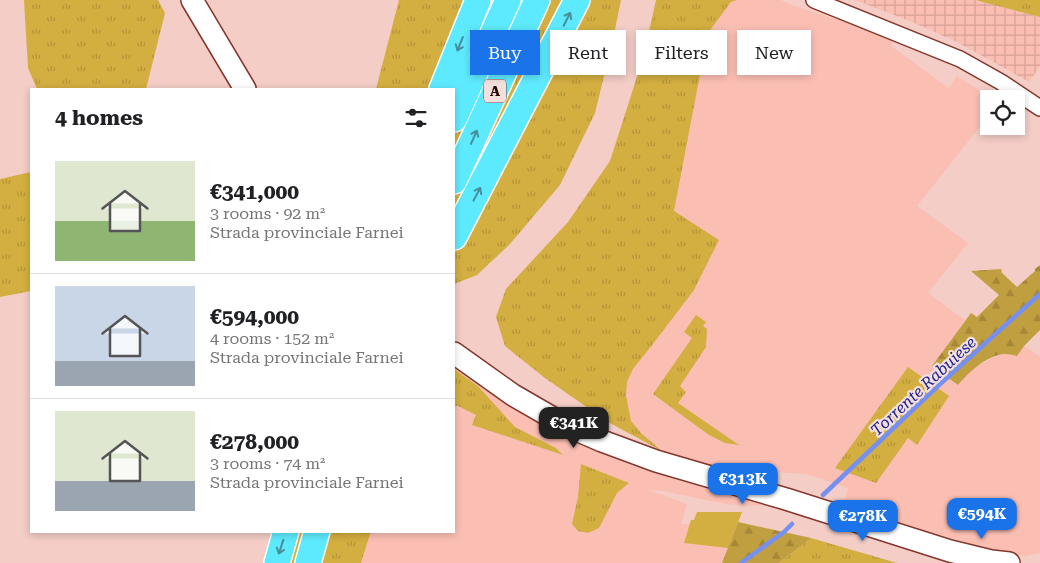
<!DOCTYPE html>
<meta charset="utf-8">
<style>
:root{--surface:#fff;--page:#f2f2f2;--text:#202124;--muted:#757577;--line:#e0e0e0;--accent:#1a73e8}
body{margin:0;font-family:"Roboto Serif",serif;background:var(--page);color:var(--text);height:100vh;display:flex;flex-direction:column;font-size:19px;white-space:nowrap}
*{box-sizing:border-box;margin:0}
p{font-size:16px;color:var(--muted)}
.icon{flex:none;width:28px;height:28px;fill:none;stroke:currentColor;stroke-width:2;stroke-linecap:round;stroke-linejoin:round}
.map{position:relative;flex:1;overflow:hidden}
.drawer{position:absolute;left:30px;top:88px;width:425px;height:445px;display:flex;flex-direction:column;background:var(--surface);border-radius:0px;box-shadow:0 2px 8px #0003}
.drawer>*{flex:none}
.banner{position:absolute;left:470px;top:30px;width:475px;height:45px;display:flex;gap:10px}
.buttons{position:absolute;left:980px;top:90px;display:grid;gap:10px}
.buttons a{display:grid;place-items:center;width:45px;height:45px;border-radius:0px;background:var(--surface);box-shadow:0 2px 8px #0003;font-size:25px}
.price{position:absolute;translate:-50% -42px;padding:0 11px;border-radius:10px;background:var(--accent);color:#fff;font-size:16px;line-height:32px;filter:drop-shadow(0 1px 2px #0008)}
.price::after{content:'';position:absolute;left:50%;top:30px;width:15px;height:11px;margin-left:-8px;background:inherit;clip-path:polygon(0 0,100% 0,50% 100%)}
.price.on{background:#222;color:#fff}
ul{padding:0;list-style:none}
li{display:flex;align-items:center;gap:15px;height:125px;padding:0 25px}
li+li{border-top:1px solid var(--line)}
li span{display:grid;place-items:center;flex:none;width:140px;height:100px;border-radius:0px;color:#555}
li>.icon{margin-inline-start:auto}
span .icon{width:60px;height:60px;fill:#fffc;stroke-width:1}
li b{font-size:21px}
h2{display:flex;justify-content:space-between;align-items:center;height:60px;padding:0 25px;font-size:21px}
.chip{padding:0 18px;border-radius:0px;background:var(--surface);box-shadow:0 2px 8px #0003;font-size:18px;line-height:45px}
.chip.on{background:var(--accent);color:#fff}
.map>svg:first-child{display:block}
.built{fill:#fbbeb3}
.industrial{fill:url(#industrial-grid)}
.grass{fill:url(#grass-tufts)}
.forest{fill:url(#forest-firs)}
.park{fill:#d3ae40}
.lines{fill:none;stroke-linecap:round;stroke-linejoin:round}
.stream{stroke:#7590f2;stroke-width:4.5}
.minor-casing{stroke:#84362b;stroke-width:18}
.secondary-casing{stroke:#84362b;stroke-width:24}
.trunk-casing{stroke:#fff;stroke-width:28}
.minor{stroke:#fff;stroke-width:15}
.secondary{stroke:#fff;stroke-width:21}
.trunk{stroke:#5eeafe;stroke-width:25}
.oneway{stroke:#478e9a}
.labels{text-anchor:middle;stroke-width:4.5;stroke-linejoin:round;paint-order:stroke}
.shield{fill:#f3dfdc;stroke:#624644;stroke-width:1}
.shield-label{font-size:14px;font-weight:bold;fill:#240503}
.water-label{font-size:16px;font-style:italic;fill:#1b2091;stroke:#f3dfdc}
</style>
<div class="map">
<svg width="1040" height="563" viewBox="0 0 1040 563">
<defs>
<pattern id="industrial-grid" width="8" height="8" patternUnits="userSpaceOnUse" patternTransform="scale(1.25)"><rect width="8" height="8" fill="#fbbeb3"/><path d="M0 4h8M4 0v8" fill="none" stroke="#d7a298"/></pattern>
<pattern id="grass-tufts" width="24" height="20" patternUnits="userSpaceOnUse" patternTransform="scale(1.25)"><rect width="24" height="20" fill="#d3ae40"/><path d="M3 7l-1-3M5 7V3M7 7l1-3M15 17l-1-3M17 17v-4M19 17l1-3" fill="none" stroke="#b59437"/></pattern>
<pattern id="forest-firs" width="22" height="20" patternUnits="userSpaceOnUse" patternTransform="scale(1.25)"><rect width="22" height="20" fill="#c09f41"/><path d="M5 1l3.5 6h-7zM16 11l3.5 6h-7z" fill="#a58737"/></pattern>
</defs>
<rect width="100%" height="100%" fill="#f3cdc6"/>
<g class="built">
<polygon points="737,0 781,0 791,5 832,18 896,38 891,46 949,88 957,76 993,99 989,99 989,115 917,206 968,243 928,293 965,320 932,366 958,385 970,371 985,362 997,355 1007,354 1017,355 1024,346 1040,356 1040,553 1026,556 1003,554 843,505 848,488 807,474 773,472 761,476 797,492 687,462 662,451 641,433 631,421 626,395 627,382 633,369 653,344 694,290 719,240 674,212 708,33 731,2"/>
<polygon points="478,386 528,414 548,429 576,443 627,464 670,478 764,505 746,506 726,504 663,491 649,490 687,504 681,524 689,524 691,520 694,520 697,512 742,512 722,563 361,563 370,534 373,531 454,531 454,406 458,406 477,415 473,425 562,454 556,448 515,427"/>
</g>
<polygon class="industrial" points="855,0 976,0 1040,17 1040,66 1029,82 959,43 910,21"/>
<g class="grass">
<polygon points="24,0 158,0 165,13 146,89 37,89 28,68"/>
<polygon points="399,0 621,0 613,39 595,113 560,185 509,245 477,275 454,284 454,89 376,89"/>
<polygon points="656,0 737,0 731,2 708,33 674,211 719,240 694,290 653,344 633,369 627,382 626,395 631,421 641,433 662,451 608,422 545,378 505,346 496,317 506,289 568,222 610,161 643,58"/>
<polygon points="976,0 1040,0 1040,17 979,1"/>
<polygon points="31,172 31,291 0,297 0,179"/>
<polygon points="696,315 706,322 703,326 707,329 706,347 680,386 686,392 678,403 739,445 725,443 709,435 653,394 692,338 684,332"/>
<polygon points="908,367 949,396 917,445 908,438 876,483 835,468"/>
<polygon points="454,369 478,386 515,427 556,448 563,455 472,425 476,415 458,406 454,406"/>
<polygon points="581,464 629,483 617,493 599,528 588,533 578,531 572,524 578,497"/>
<polygon points="278,531 373,531 370,534 361,563 269,563"/>
<polygon points="811,538 897,563 779,563"/>
</g>
<g class="forest">
<path d="M1040 265V330L1024 346 1017 356C1013 355 1009 354 1005 354 987 355 969 372 958 385L932 366 971 313 977 317 999 295 971 271 1001 269 1002 273 1017 287 1035 271V269Z"/>
<polygon points="738,522 811,538 779,563 722,563"/>
</g>
<polygon class="park" points="697,512 742,512 728,548 684,543 691,520 694,520"/>
<g class="lines">
<g class="stream">
<polyline points="823,495 939,385 1040,294"/>
<polyline points="741,563 784,532 792,524"/>
</g>
<g class="minor-casing">
<polyline id="minor" points="814,0 960,59 1001,82 1040,108"/>
</g>
<g class="secondary-casing">
<g id="secondary">
<polyline points="192,0 245,89"/>
<polyline points="454,353 513,395 565,425 602,441 656,461 786,499 950,551 991,561 1009,563"/>
</g>
</g>
<g class="trunk-casing">
<g id="trunk">
<polyline points="442,89 478,0"/>
<polyline points="454,119 508,0"/>
<polyline points="454,181 537,0"/>
<polyline points="454,237 577,0"/>
<polyline points="277,563 286,531"/>
<polyline points="308,563 317,531"/>
</g>
</g>
<use href="#minor" class="minor"/>
<use href="#secondary" class="secondary"/>
<use href="#trunk" class="trunk"/>
</g>
<defs><path id="oneway-shaft" d="M-6 0H5M1.5-3L5.5 0L1.5 3" fill="none" stroke-width="1.6" stroke-linecap="round" stroke-linejoin="round" transform="scale(1.25)"/></defs>
<g class="oneway">
<use href="#oneway-shaft" transform="translate(567 19) rotate(-63)"/>
<use href="#oneway-shaft" transform="translate(460 44) rotate(112)"/>
<use href="#oneway-shaft" transform="translate(474 137) rotate(-66)"/>
<use href="#oneway-shaft" transform="translate(477 194) rotate(-62)"/>
<use href="#oneway-shaft" transform="translate(281 547) rotate(108)"/>
</g>
<g class="labels">
<rect class="shield" x="484" y="79.5" width="22" height="23" rx="4"/>
<g class="shield-label">
<text x="495" y="96">A</text>
</g>
<g class="water-label">
<text transform="translate(923 386) rotate(-43)" y="6">Torrente Rabuiese</text>
</g>
</g>
</svg>
<div class="buttons">
<a><svg class="icon" aria-label="locate" viewBox="0 0 24 24"><circle cx="12" cy="12" r="6"/><path d="M12 2v4M12 18v4M2 12h4M18 12h4"/></svg></a>
</div>
<b class="price on" style="left:574px;top:449px">€341K</b>
<b class="price" style="left:743px;top:505px">€313K</b>
<b class="price" style="left:982px;top:540px">€594K</b>
<b class="price" style="left:863px;top:542px">€278K</b>
<div class="banner">
<a class="chip on">Buy</a>
<a class="chip">Rent</a>
<a class="chip">Filters</a>
<a class="chip">New</a>
</div>
<section class="drawer">
<h2>4 homes<svg class="icon" aria-label="filters" viewBox="0 0 24 24"><path d="M4 7h16M4 17h16"/><circle cx="9" cy="7" r="2"/><circle cx="15" cy="17" r="2"/></svg></h2>
<ul>
<li><span style="background:linear-gradient(#dfe7d0 60%,#8fb573 0)"><svg class="icon" aria-label="home" viewBox="0 0 24 24"><path d="M3 11l9-7 9 7M6 9v11h12V9"/></svg></span><div><b>€341,000</b><p>3 rooms · 92 m²</p><p>Strada provinciale Farnei</p></div></li>
<li><span style="background:linear-gradient(#c9d6e8 75%,#9aa5b1 0)"><svg class="icon" aria-label="home" viewBox="0 0 24 24"><path d="M3 11l9-7 9 7M6 9v11h12V9"/></svg></span><div><b>€594,000</b><p>4 rooms · 152 m²</p><p>Strada provinciale Farnei</p></div></li>
<li><span style="background:linear-gradient(#dfe7d0 70%,#9aa5b1 0)"><svg class="icon" aria-label="home" viewBox="0 0 24 24"><path d="M3 11l9-7 9 7M6 9v11h12V9"/></svg></span><div><b>€278,000</b><p>3 rooms · 74 m²</p><p>Strada provinciale Farnei</p></div></li>
</ul>
</section>
</div>
